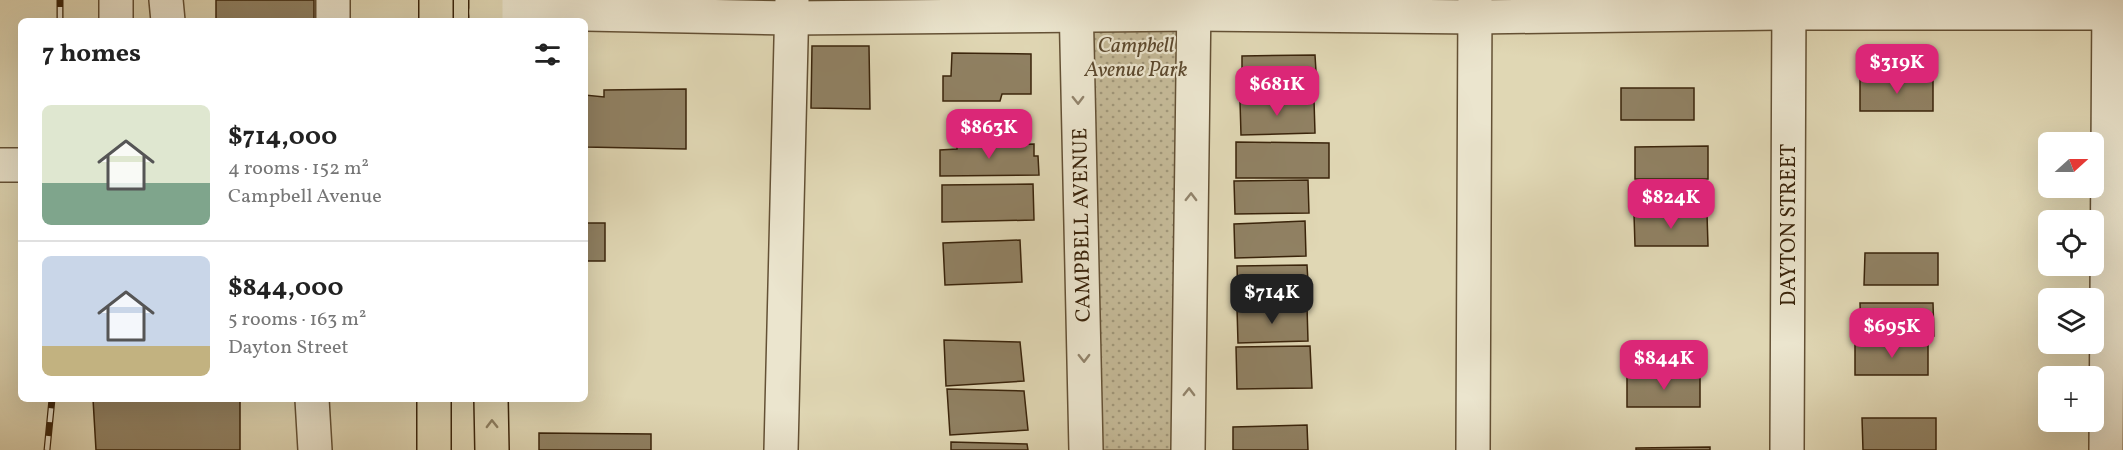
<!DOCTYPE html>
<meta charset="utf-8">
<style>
:root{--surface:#fff;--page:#f2f2f2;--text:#222;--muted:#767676;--line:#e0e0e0;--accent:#db2777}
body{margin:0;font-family:Vollkorn,serif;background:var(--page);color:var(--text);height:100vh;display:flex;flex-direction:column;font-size:22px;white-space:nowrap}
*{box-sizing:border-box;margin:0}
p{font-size:20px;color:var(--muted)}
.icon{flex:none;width:33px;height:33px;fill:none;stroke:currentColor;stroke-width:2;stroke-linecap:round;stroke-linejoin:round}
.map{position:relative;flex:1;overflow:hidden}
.details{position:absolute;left:18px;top:18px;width:570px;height:384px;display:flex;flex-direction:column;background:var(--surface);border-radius:9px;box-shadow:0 6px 24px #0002}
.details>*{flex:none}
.needle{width:39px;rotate:69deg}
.buttons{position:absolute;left:2038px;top:132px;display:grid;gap:12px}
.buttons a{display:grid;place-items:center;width:66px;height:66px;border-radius:9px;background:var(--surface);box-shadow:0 6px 24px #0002;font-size:30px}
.price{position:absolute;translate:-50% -51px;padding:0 14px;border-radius:12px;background:var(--accent);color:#fff;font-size:20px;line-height:39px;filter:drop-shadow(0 2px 3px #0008)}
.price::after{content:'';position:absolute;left:50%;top:36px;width:18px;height:14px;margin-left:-9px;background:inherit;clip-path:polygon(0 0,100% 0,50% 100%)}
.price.active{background:#222;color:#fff}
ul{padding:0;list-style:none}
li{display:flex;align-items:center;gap:18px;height:150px;padding:0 24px}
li+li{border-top:2px solid var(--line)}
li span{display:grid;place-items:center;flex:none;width:168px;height:120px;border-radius:9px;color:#555}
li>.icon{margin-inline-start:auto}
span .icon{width:72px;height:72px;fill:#fffc;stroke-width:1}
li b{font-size:26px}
h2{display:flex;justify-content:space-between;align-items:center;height:72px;padding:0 24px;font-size:26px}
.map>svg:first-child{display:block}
.park{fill:url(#park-dots);stroke:#7f6e51;stroke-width:1.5}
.building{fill:#908163;stroke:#3a240b;stroke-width:1.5}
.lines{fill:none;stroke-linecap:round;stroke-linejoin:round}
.minor-casing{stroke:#645135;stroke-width:36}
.highway-casing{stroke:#3a240b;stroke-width:36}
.minor{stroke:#ebe5ce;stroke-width:33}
.highway{stroke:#e0d7b4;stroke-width:33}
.rail-casing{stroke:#3a240b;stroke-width:7}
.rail{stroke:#ebe5ce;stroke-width:4.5;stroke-dasharray:14;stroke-linecap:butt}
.oneway{stroke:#92846c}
.oneway2{stroke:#8d7e60}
.labels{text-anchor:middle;stroke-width:4.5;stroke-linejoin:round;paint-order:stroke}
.park-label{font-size:21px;font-style:italic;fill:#5c492e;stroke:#ebe5ce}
.street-label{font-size:21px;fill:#3a240b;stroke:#ebe5ce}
</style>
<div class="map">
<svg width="2123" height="450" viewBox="0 0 2123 450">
<defs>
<pattern id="park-dots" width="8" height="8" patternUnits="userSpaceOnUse" patternTransform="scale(1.5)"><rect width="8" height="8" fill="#c4b997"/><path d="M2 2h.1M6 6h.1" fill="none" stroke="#a09679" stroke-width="1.8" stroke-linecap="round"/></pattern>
</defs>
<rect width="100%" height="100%" fill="#e0d7b4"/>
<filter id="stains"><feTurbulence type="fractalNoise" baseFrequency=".00333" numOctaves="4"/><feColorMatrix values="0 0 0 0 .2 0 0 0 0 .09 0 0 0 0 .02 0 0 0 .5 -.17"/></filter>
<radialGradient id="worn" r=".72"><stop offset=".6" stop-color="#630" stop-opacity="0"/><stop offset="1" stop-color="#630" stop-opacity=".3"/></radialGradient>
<polygon class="park" points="1194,0 1188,450 1086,450 1076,15"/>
<g class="building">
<rect x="216" y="0" width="98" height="21"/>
<polygon points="812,46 869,46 870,109 811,108"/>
<polygon points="952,53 1031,54 1031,94 1002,94 1000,101 943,101 943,76 951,76"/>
<polygon points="1315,55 1317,88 1242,90 1242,56"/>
<rect x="1860" y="79" width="73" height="32"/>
<rect x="1621" y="88" width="73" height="32"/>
<polygon points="686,89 686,149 585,147 585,95 604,97 604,90"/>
<polygon points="1314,100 1315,133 1241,135 1240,101"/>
<polygon points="957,141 988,141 988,145 1034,144 1034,156 1038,156 1039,175 940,176 940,150 957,149"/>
<polygon points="1236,142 1329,143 1329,178 1236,178"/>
<polygon points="1708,146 1708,179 1635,179 1635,147"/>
<polygon points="1308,180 1309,213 1235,214 1234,181"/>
<polygon points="1033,184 1034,220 942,222 942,185"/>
<polygon points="1634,214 1707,214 1708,246 1635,246"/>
<polygon points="1305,221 1306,256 1235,258 1234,224"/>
<rect x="585" y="223" width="20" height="38"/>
<polygon points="1020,240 1022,282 945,285 943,243"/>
<polygon points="1865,253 1938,253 1938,285 1864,285"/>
<polygon points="1307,265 1309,299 1238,301 1237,266"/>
<polygon points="1860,303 1933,303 1934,336 1861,336"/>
<polygon points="1307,306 1308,341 1238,343 1237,308"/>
<polygon points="944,340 1020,342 1024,381 946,386"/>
<polygon points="1928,342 1928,375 1855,375 1855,343"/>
<polygon points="1310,346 1312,388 1237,389 1236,347"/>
<rect x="1627" y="374" width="73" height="33"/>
<polygon points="947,389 1024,391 1028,430 950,435"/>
<polygon points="93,399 240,399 240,450 96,450"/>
<polygon points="1862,418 1936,418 1936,450 1863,450"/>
<polygon points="1307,425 1308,450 1233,450 1233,427"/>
<polygon points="539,433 651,434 651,450 539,450"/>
<polygon points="951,442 1027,444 1028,450 951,450"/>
<polygon points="1710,447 1710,450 1636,450 1636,448"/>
</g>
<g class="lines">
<g class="minor-casing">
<g id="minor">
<polyline points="166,0 168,21"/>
<polyline points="333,0 333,21"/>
<polyline points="1076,0 1086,450"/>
<polyline points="486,12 792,18 1194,14 1475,17 1789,13 2123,13"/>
<polyline points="116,21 116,0"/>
<polyline points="0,165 21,165"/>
<polyline points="312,399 315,450"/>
<polyline points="781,450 792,0"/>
<polyline points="1188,450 1194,0"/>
<polyline points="1473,450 1475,0"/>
<polyline points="1787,450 1789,0"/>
<polyline points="2106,450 2109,0"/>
</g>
</g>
<g class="highway-casing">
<g id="highway">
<polyline points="436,0 436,21"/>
<polyline points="486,21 486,0"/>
<polyline points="491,399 492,450"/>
<polyline points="434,450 434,399"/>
</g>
</g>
<use href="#minor" class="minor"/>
<use href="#highway" class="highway"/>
<g class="rail-casing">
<g id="rail">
<polyline points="60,21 60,0"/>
<polyline points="47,450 52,399"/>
</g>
</g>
<use href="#rail" class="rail"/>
</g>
<defs><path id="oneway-chevron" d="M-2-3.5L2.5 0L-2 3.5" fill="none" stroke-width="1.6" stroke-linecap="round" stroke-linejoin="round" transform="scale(1.5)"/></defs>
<g class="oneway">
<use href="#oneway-chevron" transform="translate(1078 100) rotate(89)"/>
<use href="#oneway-chevron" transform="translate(1191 197) rotate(-89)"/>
<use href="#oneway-chevron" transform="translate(1084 358) rotate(89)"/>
<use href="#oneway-chevron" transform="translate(1189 392) rotate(-89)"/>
</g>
<use class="oneway2" href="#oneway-chevron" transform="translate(492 424) rotate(-91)"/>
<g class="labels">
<g class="park-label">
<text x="1136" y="52">Campbell<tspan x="1136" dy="24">Avenue Park</tspan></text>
</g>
<g class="street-label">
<text transform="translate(1081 225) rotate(-91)" y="7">CAMPBELL AVENUE</text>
<text transform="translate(1788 225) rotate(-90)" y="7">DAYTON STREET</text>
</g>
</g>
<rect width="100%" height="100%" filter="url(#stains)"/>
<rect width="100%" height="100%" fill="url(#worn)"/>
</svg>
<div class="buttons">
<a><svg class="needle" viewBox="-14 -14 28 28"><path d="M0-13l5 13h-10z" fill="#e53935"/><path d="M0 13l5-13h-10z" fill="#767676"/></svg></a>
<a><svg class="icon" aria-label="locate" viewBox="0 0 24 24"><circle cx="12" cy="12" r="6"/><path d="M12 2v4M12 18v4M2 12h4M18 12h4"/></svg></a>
<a><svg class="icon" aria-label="layers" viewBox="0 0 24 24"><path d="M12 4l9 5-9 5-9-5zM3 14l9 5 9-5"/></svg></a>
<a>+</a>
</div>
<b class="price" style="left:1897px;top:95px">$319K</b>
<b class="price" style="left:1277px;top:117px">$681K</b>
<b class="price" style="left:989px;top:160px">$863K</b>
<b class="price" style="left:1671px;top:230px">$824K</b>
<b class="price active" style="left:1272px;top:325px">$714K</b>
<b class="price" style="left:1892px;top:359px">$695K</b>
<b class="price" style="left:1664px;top:391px">$844K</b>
<section class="details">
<h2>7 homes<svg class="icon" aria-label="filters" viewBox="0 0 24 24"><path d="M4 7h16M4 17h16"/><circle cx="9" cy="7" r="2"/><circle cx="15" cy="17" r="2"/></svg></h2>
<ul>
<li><span style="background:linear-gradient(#dfe7d0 65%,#7fa58c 0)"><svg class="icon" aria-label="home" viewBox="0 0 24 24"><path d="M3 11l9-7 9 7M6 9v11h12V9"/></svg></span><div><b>$714,000</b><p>4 rooms · 152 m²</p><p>Campbell Avenue</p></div></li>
<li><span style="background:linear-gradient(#c9d6e8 75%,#c2b280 0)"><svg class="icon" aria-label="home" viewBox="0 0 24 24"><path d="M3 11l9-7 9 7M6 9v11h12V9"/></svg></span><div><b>$844,000</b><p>5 rooms · 163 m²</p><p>Dayton Street</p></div></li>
</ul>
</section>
</div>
